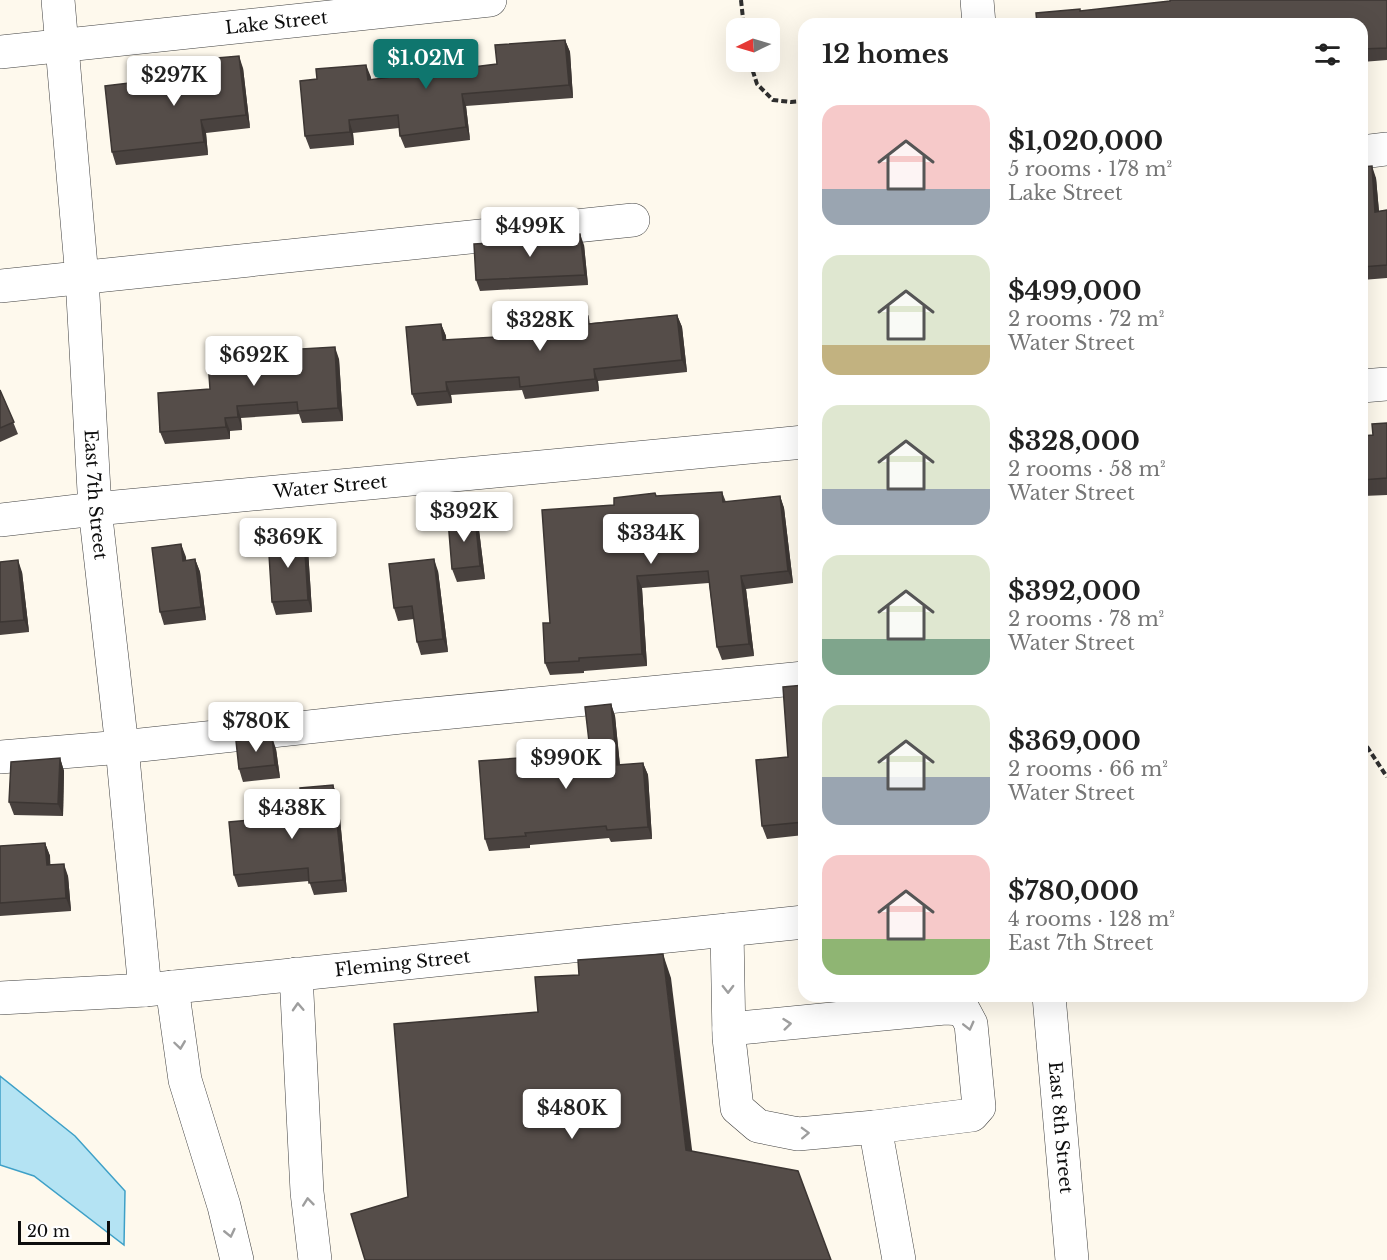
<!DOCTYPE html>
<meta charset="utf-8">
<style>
:root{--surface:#fff;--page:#f6f6f6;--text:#222;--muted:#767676;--accent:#0f766e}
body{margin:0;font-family:"Libre Baskerville",serif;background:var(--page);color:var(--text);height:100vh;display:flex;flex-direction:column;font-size:22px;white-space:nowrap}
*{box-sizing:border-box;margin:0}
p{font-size:20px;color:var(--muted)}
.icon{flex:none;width:33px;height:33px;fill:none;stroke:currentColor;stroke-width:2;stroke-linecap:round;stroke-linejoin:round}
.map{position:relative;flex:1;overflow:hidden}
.panel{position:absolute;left:798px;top:18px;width:570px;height:984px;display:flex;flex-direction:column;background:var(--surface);border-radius:18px;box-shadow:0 6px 24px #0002}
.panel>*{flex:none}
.needle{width:39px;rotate:265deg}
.fabs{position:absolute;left:726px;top:18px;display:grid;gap:12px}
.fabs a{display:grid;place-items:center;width:54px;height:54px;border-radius:12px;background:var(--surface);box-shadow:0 6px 24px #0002;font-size:30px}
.scale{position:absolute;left:18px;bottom:15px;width:92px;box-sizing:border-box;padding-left:6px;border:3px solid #0d0d0d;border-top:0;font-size:16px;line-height:21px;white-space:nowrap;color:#0d0d0d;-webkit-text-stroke:4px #fff;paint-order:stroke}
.price{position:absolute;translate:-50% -51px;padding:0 14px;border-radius:6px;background:#fff;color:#222;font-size:20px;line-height:39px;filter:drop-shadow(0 2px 3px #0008)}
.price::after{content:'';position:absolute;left:50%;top:36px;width:18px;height:14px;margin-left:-9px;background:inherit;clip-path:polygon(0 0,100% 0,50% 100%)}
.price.current{background:var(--accent);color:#fff}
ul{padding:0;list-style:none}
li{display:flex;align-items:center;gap:18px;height:150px;padding:0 24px}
li span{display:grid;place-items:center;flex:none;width:168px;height:120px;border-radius:18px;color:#555}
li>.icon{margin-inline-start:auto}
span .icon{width:72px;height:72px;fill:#fffc;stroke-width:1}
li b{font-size:26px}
h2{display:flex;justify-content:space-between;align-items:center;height:72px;padding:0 24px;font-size:26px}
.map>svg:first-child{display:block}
.water{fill:#b4e3f3;stroke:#3ea0c7;stroke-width:1.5}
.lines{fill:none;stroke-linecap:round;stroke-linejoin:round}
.minor-casing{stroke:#404040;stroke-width:34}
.path{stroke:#2f2f2f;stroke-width:4;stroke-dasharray:6 3;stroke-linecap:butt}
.minor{stroke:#fff;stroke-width:33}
.wall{fill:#49423f}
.shaded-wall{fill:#3c3633}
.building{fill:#554d49;stroke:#3c3633;stroke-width:1.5}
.oneway{stroke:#9e9e9e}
.labels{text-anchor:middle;stroke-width:6;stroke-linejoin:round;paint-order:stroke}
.street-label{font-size:18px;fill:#0d0d0d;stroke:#fff}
</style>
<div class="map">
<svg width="1387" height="1260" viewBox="0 0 1387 1260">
<rect width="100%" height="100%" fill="#fef9ed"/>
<polygon class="water" points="0,1076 75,1136 125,1191 124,1245 34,1176 0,1165"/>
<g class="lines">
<g class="minor-casing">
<g id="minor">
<path id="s1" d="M58 0 82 278 95 509 122 747 145 990"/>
<polyline points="977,0 979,24"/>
<path id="s2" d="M0 52 490 0"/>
<polyline points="1362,152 1387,149"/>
<polyline points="0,286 633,220"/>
<polyline points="1362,386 1387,384"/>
<path id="s3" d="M0 520 95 509 804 442"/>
<polyline points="0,757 122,747 401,717 804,678"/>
<polyline points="727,930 729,1038 737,1108 758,1126 798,1134 875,1127 899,1260"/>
<polyline points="296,974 307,1192 315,1260"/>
<polyline points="172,987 185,1080 224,1206 237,1260"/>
<path id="s4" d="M1049 996 1072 1260"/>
<path id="s5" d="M0 998 145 990 804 922"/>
<polyline points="729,1029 945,1008 963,1009 971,1024 979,1107 972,1115 875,1127"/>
</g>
</g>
<g class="path">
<polyline points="741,0 744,28"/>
<polyline points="750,62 757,84 773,100 791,102 804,101"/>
<polyline points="1362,739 1387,777"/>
</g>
<use href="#minor" class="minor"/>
</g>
<g class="wall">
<polygon points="1387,0 1387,60 1362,62 1362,24 1080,11"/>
<polygon points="565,40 570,52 573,98 466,106 470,140 405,148 400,136 399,128 353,133 354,145 310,149 305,136 317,79 371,77 371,80 497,64"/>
<polygon points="243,68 250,128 206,133 208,155 116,165 112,152 138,85 208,76"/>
<polygon points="1362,167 1376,178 1379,211 1387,210 1387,278 1362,280"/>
<polygon points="511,242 584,245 588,285 480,291 476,280"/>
<polygon points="677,315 682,327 687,372 598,381 599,391 525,399 522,390 451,395 452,403 417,406 412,394 441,324 446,336 446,340 515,336 591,323"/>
<polygon points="285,350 339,359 343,421 302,423 299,414 241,418 242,430 230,431 230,439 165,444 160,432 210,389 243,359"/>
<polygon points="0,390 18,434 0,442"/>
<polygon points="1387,423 1387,495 1363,496 1364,506 1362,506 1362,436 1373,435"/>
<polygon points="722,492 726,502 780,496 784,508 793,583 746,589 754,656 722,660 717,647 709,583 642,588 647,666 584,671 584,673 550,675 545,663 550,623 614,505 657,496"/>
<polygon points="479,530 485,579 457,582 452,569"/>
<polygon points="304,537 308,549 312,612 276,615 272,602"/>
<polygon points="181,544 186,561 195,559 200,572 206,620 164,625 160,612"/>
<polygon points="0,562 22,572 29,632 0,635"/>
<polygon points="438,571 448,652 421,655 417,642 414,619 398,621 394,608"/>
<polygon points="804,685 804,835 767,839 762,826 788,757"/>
<polygon points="611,704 615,716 620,765 643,763 648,775 652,839 611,842 609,838 530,845 530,848 489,851 485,839 519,758 524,772 592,767"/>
<polygon points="276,749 280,778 243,782 239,769"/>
<polygon points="60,758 64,771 63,816 14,815 9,802"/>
<polygon points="333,785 338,798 347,892 314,895 309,881 238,887 234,875 303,815"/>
<polygon points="45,843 50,856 50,864 68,876 71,911 0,916 0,846"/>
</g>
<g class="shaded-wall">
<polygon points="565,40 570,52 573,98 569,85"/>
<polygon points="239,56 243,68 250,128 246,115"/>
<polygon points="366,65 371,77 372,93 368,80"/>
<polygon points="462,94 466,106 470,140 466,127"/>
<polygon points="201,120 206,133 208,155 204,142"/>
<polygon points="349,120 353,133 354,145 350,132"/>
<polygon points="1372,166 1376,178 1380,224 1375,212"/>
<polygon points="580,234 584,245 588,285 585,275"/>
<polygon points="677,315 682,327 687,372 682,360"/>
<polygon points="441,324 446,336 447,353 443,340"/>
<polygon points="335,347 339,359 343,421 338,408"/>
<polygon points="594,369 598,381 599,391 595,379"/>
<polygon points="446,382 451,395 452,403 447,391"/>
<polygon points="237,406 241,418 242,430 238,417"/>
<polygon points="225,418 230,431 230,439 226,427"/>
<polygon points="780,496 784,508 793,583 788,571"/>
<polygon points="475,517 479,530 485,579 480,566"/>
<polygon points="304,537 308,549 312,612 308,600"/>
<polygon points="181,544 186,557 187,573 183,561"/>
<polygon points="195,559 200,572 206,620 201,607"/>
<polygon points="434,559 438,571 448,652 443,639"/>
<polygon points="18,560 22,572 29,632 24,620"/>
<polygon points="637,576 642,588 647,666 642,654"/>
<polygon points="741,576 746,589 754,656 749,644"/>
<polygon points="611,704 615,716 621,777 617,765"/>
<polygon points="272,737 276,749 280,778 275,765"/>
<polygon points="60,758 64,771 63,816 58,804"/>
<polygon points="519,758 524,770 525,784 520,772"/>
<polygon points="643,763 648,775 652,839 648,827"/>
<polygon points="333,785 338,798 347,892 343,880"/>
<polygon points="45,843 50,856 51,877 47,865"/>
<polygon points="64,864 68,876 71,911 66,898"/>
<polygon points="663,954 671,978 695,1174 686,1150"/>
</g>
<g class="building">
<polygon points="1170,0 1387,0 1387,48 1362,49 1362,24 1037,24 1036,13 1080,9 1080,11 1170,1"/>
<polygon points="565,40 569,85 462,94 466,127 400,136 398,115 349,120 350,132 305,136 300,81 317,79 316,69 366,65 368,80 497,64 495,45"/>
<polygon points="239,56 246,115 201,120 204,142 112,152 105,86 137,82 137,85 208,76 206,59"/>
<polygon points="1372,166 1375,212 1387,210 1387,265 1362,267 1362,167"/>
<polygon points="580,234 585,275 476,280 474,244 511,242 511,241"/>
<polygon points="677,315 682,360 594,369 595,379 520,387 519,377 446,382 447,391 412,394 406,327 441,324 443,340 515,336 514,323 588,316 589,324"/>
<polygon points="335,347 338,408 298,411 297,402 237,406 238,417 225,418 226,427 160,432 158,393 210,389 208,361 243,359 242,351 284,348 284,350"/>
<polygon points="0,390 14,422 0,428"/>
<polygon points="1387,423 1387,478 1362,480 1362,436 1373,435 1372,424"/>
<polygon points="722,492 723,502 780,496 788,571 741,576 749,644 717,647 708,571 637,576 642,654 579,658 579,661 545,663 543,623 550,623 542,510 614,505 614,498 655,493 656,496"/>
<polygon points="475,517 480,566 452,569 448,520"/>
<polygon points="304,537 308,600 272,602 268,539"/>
<polygon points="181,544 183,561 195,559 201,607 160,612 152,548"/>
<polygon points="434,559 443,639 417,642 412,606 394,608 389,564"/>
<polygon points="18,560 24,620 0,622 0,562"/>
<polygon points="804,685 804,822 762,826 756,760 788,757 783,687"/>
<polygon points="611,704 617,765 643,763 648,827 607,830 606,826 525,833 526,836 485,839 479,761 519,758 520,772 592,767 585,707"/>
<polygon points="272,737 275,765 239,769 236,741"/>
<polygon points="60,758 58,804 9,802 11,762"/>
<polygon points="333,785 343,880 309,883 308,868 234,875 229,822 303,815 300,788"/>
<polygon points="45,843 47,865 64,864 66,898 0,903 0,846"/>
<polygon points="663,954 686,1150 798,1171 831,1260 365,1260 351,1214 408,1197 394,1024 538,1012 535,977 579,975 578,960"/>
</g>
<defs><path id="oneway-chevron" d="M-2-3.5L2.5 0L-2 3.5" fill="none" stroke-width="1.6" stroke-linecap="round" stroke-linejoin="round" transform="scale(1.5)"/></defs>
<g class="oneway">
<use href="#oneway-chevron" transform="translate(728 989) rotate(89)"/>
<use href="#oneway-chevron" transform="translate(298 1007) rotate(-93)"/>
<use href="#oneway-chevron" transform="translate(787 1024) rotate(-6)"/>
<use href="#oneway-chevron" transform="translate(969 1026) rotate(76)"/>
<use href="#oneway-chevron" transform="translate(180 1045) rotate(82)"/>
<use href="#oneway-chevron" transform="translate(805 1133) rotate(-2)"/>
<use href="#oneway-chevron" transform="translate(308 1202) rotate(-96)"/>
<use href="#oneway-chevron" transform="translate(230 1233) rotate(77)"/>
</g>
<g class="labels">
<g class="street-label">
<text dy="6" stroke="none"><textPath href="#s2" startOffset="278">Lake Street</textPath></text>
<text dy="6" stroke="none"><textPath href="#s3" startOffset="332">Water Street</textPath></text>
<text dy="6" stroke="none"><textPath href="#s1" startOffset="496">East 7th Street</textPath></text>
<text dy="6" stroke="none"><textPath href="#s5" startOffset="404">Fleming Street</textPath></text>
<text dy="6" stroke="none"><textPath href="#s4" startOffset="132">East 8th Street</textPath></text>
</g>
</g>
</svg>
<div class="fabs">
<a><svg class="needle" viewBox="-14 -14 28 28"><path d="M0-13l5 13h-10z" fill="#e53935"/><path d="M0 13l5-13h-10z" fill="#767676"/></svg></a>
</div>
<div class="scale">20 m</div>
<b class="price current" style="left:426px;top:90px">$1.02M</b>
<b class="price" style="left:174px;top:107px">$297K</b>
<b class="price" style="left:530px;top:258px">$499K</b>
<b class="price" style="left:540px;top:352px">$328K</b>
<b class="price" style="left:254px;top:387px">$692K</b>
<b class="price" style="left:464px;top:543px">$392K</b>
<b class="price" style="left:651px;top:565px">$334K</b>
<b class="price" style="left:288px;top:569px">$369K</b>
<b class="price" style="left:256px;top:753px">$780K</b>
<b class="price" style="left:566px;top:790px">$990K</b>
<b class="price" style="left:292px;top:840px">$438K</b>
<b class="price" style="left:572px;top:1140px">$480K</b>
<section class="panel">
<h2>12 homes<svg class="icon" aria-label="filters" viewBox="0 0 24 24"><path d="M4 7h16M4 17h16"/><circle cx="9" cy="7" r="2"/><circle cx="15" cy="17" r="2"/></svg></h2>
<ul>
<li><span style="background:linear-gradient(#f6c9c9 70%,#9aa5b1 0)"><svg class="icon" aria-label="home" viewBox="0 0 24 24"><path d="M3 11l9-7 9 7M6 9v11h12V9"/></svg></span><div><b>$1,020,000</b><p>5 rooms · 178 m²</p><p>Lake Street</p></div></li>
<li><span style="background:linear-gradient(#dfe7d0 75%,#c2b280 0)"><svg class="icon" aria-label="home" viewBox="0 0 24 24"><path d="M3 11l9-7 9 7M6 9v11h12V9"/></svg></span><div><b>$499,000</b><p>2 rooms · 72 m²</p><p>Water Street</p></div></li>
<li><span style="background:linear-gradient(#dfe7d0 70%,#9aa5b1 0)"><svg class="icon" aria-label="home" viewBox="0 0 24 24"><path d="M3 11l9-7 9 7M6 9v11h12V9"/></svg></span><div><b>$328,000</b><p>2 rooms · 58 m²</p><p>Water Street</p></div></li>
<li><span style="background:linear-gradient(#dfe7d0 70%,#7fa58c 0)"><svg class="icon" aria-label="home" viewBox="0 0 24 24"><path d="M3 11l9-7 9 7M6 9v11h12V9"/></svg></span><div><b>$392,000</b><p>2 rooms · 78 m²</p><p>Water Street</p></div></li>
<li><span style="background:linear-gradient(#dfe7d0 60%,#9aa5b1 0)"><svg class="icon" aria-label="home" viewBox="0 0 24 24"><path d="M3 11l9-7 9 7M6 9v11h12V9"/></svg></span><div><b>$369,000</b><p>2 rooms · 66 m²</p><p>Water Street</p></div></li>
<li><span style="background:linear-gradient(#f6c9c9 70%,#8fb573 0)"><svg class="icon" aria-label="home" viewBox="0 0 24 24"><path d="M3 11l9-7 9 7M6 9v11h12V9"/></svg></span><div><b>$780,000</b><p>4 rooms · 128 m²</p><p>East 7th Street</p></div></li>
</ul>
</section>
</div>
